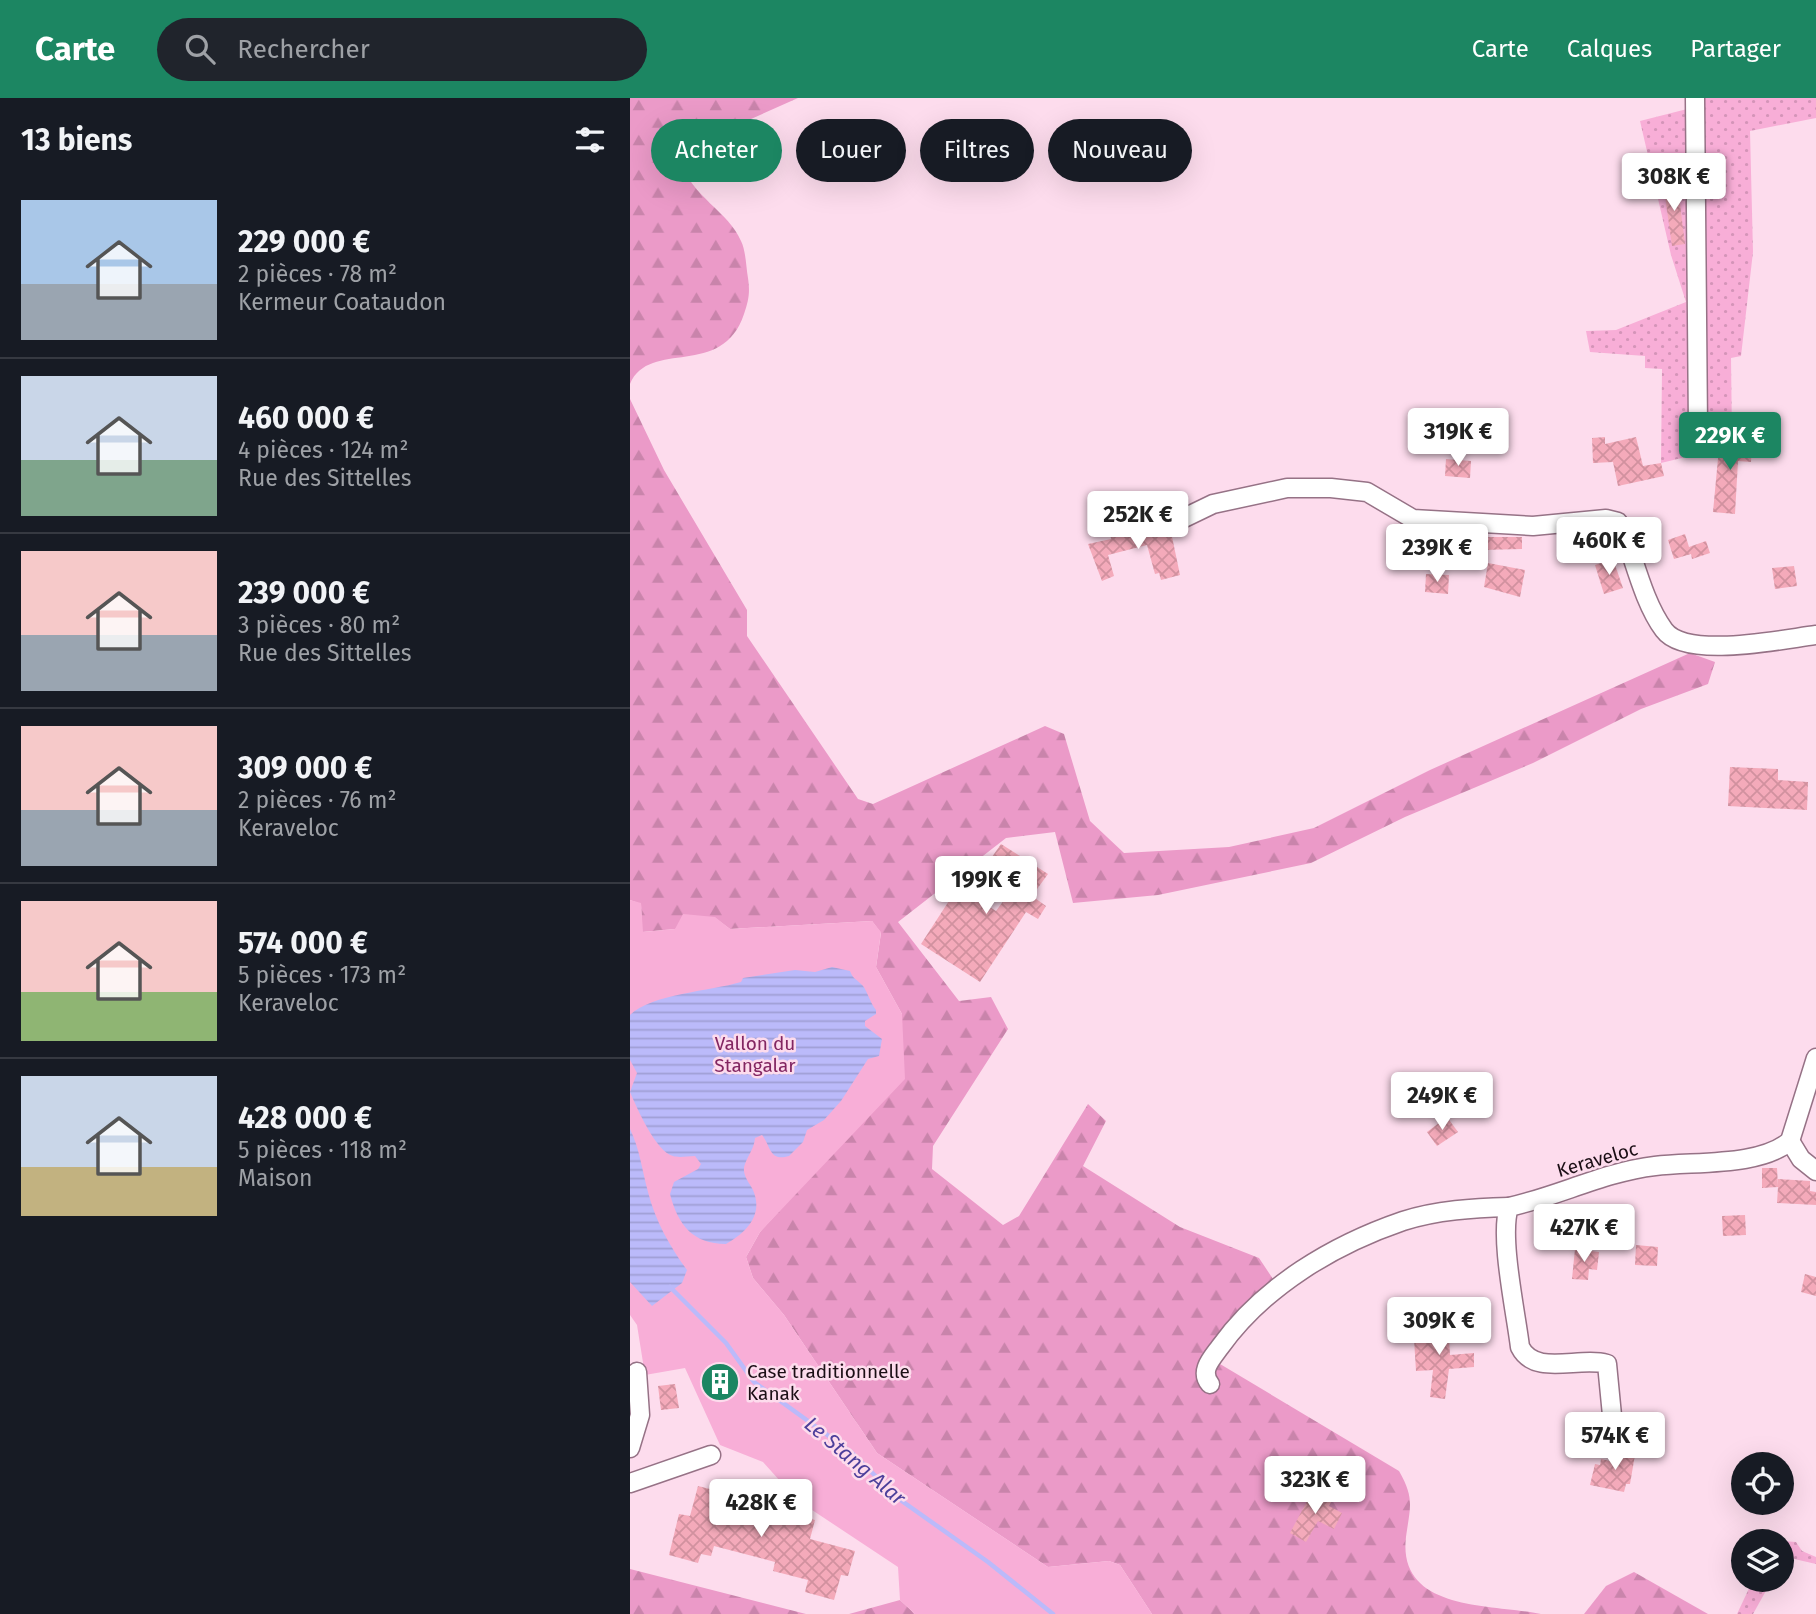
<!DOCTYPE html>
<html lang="fr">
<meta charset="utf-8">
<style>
:root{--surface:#171b24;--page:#20242c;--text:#f1f3f6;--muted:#9ea1a6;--line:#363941;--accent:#1c8662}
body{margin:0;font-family:"Fira Sans",sans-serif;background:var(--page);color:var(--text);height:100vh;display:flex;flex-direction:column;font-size:26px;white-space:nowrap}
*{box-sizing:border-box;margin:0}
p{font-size:23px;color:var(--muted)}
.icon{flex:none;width:38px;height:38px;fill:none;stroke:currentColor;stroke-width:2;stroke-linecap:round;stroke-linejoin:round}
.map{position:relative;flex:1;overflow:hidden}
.drawer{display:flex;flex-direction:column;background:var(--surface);width:630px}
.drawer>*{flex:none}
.hud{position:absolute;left:21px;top:21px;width:665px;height:63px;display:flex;gap:14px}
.buttons{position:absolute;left:1101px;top:1354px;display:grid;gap:14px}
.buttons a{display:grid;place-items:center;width:63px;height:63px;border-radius:50%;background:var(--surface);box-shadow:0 7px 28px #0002;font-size:35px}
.price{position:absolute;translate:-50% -60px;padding:0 16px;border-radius:7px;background:#fff;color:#222;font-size:23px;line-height:46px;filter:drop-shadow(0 2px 4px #0008)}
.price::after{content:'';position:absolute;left:50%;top:42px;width:21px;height:16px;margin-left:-10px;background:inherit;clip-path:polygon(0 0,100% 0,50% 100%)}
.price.active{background:var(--accent);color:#fff}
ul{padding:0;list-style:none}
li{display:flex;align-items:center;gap:21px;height:175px;padding:0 21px}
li+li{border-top:2px solid var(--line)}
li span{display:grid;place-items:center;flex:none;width:196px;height:140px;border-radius:0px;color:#555}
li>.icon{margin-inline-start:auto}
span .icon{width:84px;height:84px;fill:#fffc;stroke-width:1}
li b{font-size:30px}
h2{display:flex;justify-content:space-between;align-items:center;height:84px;padding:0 21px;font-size:30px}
.chip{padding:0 24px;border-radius:32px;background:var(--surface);box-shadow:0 7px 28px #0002;font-size:24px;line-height:63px}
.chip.active{background:var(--accent);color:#fff}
header{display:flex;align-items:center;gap:42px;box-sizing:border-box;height:98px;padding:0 35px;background:var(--accent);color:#fff}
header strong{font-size:33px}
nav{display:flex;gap:38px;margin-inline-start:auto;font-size:24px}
.search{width:490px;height:63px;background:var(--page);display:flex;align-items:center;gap:18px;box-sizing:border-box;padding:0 24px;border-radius:38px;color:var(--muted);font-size:26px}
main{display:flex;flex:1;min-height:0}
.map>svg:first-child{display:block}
.grass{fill:url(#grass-dots)}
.forest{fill:url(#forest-firs)}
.park{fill:#f8aed7}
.water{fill:url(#water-rules)}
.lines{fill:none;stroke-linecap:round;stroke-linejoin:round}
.stream{stroke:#bbbafa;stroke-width:4.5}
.building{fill:url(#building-cross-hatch)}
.minor-casing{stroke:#967286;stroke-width:21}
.minor{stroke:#fff;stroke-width:18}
.labels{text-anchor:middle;stroke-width:5;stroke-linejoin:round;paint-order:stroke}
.park-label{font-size:19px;fill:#832662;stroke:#fddced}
.street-label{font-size:19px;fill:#1b0e15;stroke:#fddced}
.poi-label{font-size:19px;fill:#1b0e15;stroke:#fddced;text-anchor:start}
.water-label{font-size:21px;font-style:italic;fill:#4d409b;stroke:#fddced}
</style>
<header>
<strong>Carte</strong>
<div class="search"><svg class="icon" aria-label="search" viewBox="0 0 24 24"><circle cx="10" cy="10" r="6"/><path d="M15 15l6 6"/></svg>Rechercher</div>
<nav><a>Carte</a><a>Calques</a><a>Partager</a></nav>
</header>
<main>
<section class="drawer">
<h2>13 biens<svg class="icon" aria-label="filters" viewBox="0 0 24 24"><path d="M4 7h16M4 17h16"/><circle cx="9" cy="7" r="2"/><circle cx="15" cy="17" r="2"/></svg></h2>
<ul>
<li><span style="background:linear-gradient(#a9c7e8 60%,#9aa5b1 0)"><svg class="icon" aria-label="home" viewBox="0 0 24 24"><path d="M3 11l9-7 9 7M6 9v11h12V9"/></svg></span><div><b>229 000 €</b><p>2 pièces · 78 m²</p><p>Kermeur Coataudon</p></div></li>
<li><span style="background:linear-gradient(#c9d6e8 60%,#7fa58c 0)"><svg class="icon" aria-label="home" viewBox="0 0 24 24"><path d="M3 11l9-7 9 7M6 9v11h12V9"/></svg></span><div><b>460 000 €</b><p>4 pièces · 124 m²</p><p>Rue des Sittelles</p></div></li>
<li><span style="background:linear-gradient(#f6c9c9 60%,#9aa5b1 0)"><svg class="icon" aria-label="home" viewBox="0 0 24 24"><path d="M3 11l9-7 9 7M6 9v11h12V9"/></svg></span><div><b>239 000 €</b><p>3 pièces · 80 m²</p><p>Rue des Sittelles</p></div></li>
<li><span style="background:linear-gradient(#f6c9c9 60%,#9aa5b1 0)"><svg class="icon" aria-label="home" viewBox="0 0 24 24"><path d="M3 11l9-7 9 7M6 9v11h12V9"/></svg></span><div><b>309 000 €</b><p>2 pièces · 76 m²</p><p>Keraveloc</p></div></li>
<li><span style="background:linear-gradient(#f6c9c9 65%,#8fb573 0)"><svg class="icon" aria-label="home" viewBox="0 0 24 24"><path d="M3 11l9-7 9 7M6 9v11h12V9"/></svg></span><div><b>574 000 €</b><p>5 pièces · 173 m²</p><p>Keraveloc</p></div></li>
<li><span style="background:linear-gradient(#c9d6e8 65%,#c2b280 0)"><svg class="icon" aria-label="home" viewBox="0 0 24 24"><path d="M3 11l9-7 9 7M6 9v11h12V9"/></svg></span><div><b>428 000 €</b><p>5 pièces · 118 m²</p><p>Maison</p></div></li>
</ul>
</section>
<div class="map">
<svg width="1186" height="1516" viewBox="0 0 1186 1516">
<defs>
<pattern id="grass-dots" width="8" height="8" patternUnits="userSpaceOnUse" patternTransform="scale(1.75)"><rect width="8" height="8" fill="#f8aed7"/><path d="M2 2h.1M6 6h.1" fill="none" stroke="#d494b8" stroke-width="1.8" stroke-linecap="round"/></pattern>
<pattern id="forest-firs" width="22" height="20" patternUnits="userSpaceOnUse" patternTransform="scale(1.75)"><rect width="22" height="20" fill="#eb9ac8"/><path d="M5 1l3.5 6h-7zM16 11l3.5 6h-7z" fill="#c984ab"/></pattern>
<pattern id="water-rules" width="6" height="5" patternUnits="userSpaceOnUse" patternTransform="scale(1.75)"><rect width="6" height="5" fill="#bbbafa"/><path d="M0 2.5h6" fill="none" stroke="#a09fd5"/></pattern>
<pattern id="building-cross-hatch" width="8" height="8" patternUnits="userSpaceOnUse" patternTransform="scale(1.75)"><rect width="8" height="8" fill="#f4aaba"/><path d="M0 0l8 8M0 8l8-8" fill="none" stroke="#d1919f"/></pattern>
</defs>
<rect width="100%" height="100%" fill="#fddced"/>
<g class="grass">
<polygon points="1060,0 1186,0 1186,20 1120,33 1123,154 1111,258 1101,260 1102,340 1075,338 1060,358 1031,365 1032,271 1015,270 1015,258 960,254 956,233 986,232 1056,204 1041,157 1010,23 1065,9"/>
<polygon points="1151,1444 1152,1443 1166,1444 1172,1453 1186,1459 1186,1466 1160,1460 1152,1466"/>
<polygon points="1123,1482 1142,1482 1123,1516 1107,1516"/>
</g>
<g class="forest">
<path d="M0 0H168L65 46 50 63C62 99 99 114 111 143 116 153 116 169 118 180 120 194 119 202 114 216 92 282 20 240 0 286Z"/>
<path d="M0 301 34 372 117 512V538L228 701 243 706 415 628 434 636 460 723 494 755 599 749 684 730 800 672 1060 555 1085 564 1078 586 1011 611 903 665 775 719 681 765 528 797 443 805 425 734 376 740 268 824 329 903 361 899 378 931 303 1048 302 1071 373 1127 389 1118 458 1006 476 1023 453 1068 550 1129 629 1160 645 1184 585 1263 769 1373C785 1401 780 1409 776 1439 767 1514 862 1506 911 1516H522L490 1467 479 1463 418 1469 247 1355 154 1217 123 1180 116 1159 130 1134 170 1090 272 916 246 869 251 835 242 823 100 831 84 819 45 831 12 834 11 806 0 802Z"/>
<polygon points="0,1471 176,1516 0,1516"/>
<polygon points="1004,1474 1078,1516 954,1516 976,1488"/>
<polygon points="270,1502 285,1516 219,1516"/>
</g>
<polygon class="park" points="0,802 11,805 13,834 45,831 53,816 85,819 100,831 242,823 251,834 246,869 272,916 275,981 130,1134 116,1159 123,1180 154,1217 247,1355 418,1469 479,1463 490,1467 522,1516 285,1516 270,1502 268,1469 167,1402 133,1364 90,1347 55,1270 15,1277 7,1227 0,1217"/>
<g class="water">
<path d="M202 869 220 873C223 881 225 880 231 886 236 889 240 905 246 912V916L235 923V928L252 941 249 958 238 961 211 1003 194 1022 177 1032 173 1044 159 1058C139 1064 141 1048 132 1037L125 1040C124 1051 118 1057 115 1066 111 1076 119 1084 123 1092 134 1117 116 1135 96 1146 63 1146 48 1127 40 1096L44 1084 68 1071 71 1066 65 1058C58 1058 49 1060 43 1058 26 1054 7 1010 0 994L7 975 0 962V917C21 896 81 893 111 884L113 880 165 872 185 874Z"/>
<path d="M0 1031C10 1052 12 1072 18 1094 25 1122 40 1149 57 1172L52 1185 22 1208 0 1184Z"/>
</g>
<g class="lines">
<polyline class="stream" points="40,1189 96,1245 124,1284 221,1354 269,1401 358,1464 423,1516"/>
</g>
<g class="building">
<polygon points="1047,82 1055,146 1042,148 1033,84"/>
<polygon points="975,339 975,346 1006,339 1013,368 1031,365 1034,378 988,388 983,364 963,365 962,340"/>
<polygon points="1090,339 1122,341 1121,364 1108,363 1105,416 1083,414"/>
<polygon points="816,361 841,363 840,380 815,378"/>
<polygon points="540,429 550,477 531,482 529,475 525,476 517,447 478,457 484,478 472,483 458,446 481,441 480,435 499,430 500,438"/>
<polygon points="1055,436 1059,449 1076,443 1080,455 1062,461 1061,456 1044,461 1038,442"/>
<polygon points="852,439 892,439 892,451 853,452"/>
<polygon points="983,461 993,490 974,496 965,467"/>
<polygon points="858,465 895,472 890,499 854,489"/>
<polygon points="1164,468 1167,488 1145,491 1142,470"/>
<polygon points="796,476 819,477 818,496 795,494"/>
<polygon points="1100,669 1148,671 1148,682 1178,684 1177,712 1098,708"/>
<polygon points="371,746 418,776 402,798 416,808 408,821 396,814 350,884 291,846 328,789 366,813 380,794 355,778 359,773 355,769"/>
<polygon points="817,1019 828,1034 807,1048 797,1034"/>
<polygon points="1132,1070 1147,1070 1148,1088 1148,1081 1180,1083 1180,1093 1186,1094 1186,1107 1147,1105 1148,1089 1132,1090"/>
<polygon points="1115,1117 1116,1137 1093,1138 1092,1118"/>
<polygon points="1006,1147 1028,1149 1027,1168 1005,1167"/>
<polygon points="945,1151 969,1154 967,1172 959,1171 958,1182 942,1181"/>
<polygon points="1175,1176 1186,1179 1186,1198 1171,1194"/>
<polygon points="818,1224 820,1257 844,1255 844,1269 819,1271 815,1301 800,1299 803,1272 786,1273 784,1241 797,1241 797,1225"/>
<circle cx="90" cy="1285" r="8"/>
<polygon points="45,1286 49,1310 31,1312 28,1288"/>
<polygon points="993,1348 1006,1351 1000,1386 996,1386 994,1394 960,1387 965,1366 970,1367 971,1361 989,1365"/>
<polygon points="68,1388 158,1411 157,1414 185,1422 180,1441 225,1453 218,1478 211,1477 204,1502 175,1494 178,1482 143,1473 145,1464 84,1448 81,1458 71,1456 68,1465 39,1457 49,1416 60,1418"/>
<polygon points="683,1392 702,1402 699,1408 712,1415 704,1431 688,1423 676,1444 660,1435"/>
</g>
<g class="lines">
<g class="minor-casing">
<g id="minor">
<polyline points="1065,0 1068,330 1073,340"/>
<path d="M554 420 583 406 657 390H701L737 394 783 421 903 428 976 421 988 424 993 432C1005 464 1014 505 1034 532 1056 562 1153 541 1186 537"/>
<polyline points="1160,1043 1171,1061 1186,1073"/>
<path d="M580 1286C569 1273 582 1260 590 1249 634 1188 703 1147 773 1123 807 1112 844 1110 879 1109"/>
<path d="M984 1338 977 1266C949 1258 905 1279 890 1249 886 1215 869 1138 879 1109 929 1098 974 1074 1025 1068 1065 1063 1129 1069 1160 1043L1186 960"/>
<polyline points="0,1350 10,1317 7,1274"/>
<polyline points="0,1385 81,1357"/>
</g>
</g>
<use href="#minor" class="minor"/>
</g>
<defs>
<g id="building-disc" transform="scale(2.0125)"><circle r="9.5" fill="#1c8662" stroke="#fddced"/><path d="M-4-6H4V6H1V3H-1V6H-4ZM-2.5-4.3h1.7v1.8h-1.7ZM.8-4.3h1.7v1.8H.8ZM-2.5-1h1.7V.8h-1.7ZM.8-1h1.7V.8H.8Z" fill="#fff"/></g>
</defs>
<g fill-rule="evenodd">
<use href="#building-disc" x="90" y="1284"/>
</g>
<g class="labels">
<g class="park-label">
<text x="125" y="952">Vallon du<tspan x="125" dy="22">Stangalar</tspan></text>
</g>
<g class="street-label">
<text transform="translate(967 1061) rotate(-16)" y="7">Keraveloc</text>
</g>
<g class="poi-label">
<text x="117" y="1280">Case traditionnelle<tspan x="117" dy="22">Kanak</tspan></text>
</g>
<g class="water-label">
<text transform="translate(225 1363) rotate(40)" y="7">Le Stang Alar</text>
</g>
</g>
</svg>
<div class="buttons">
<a><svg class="icon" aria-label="locate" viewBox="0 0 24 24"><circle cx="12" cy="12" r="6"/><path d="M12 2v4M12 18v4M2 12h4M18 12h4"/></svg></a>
<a><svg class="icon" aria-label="layers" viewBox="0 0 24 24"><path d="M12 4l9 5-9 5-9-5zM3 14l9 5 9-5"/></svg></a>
</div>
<b class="price" style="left:1044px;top:115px">308K €</b>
<b class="price" style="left:828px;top:370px">319K €</b>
<b class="price active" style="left:1100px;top:374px">229K €</b>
<b class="price" style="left:508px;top:453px">252K €</b>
<b class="price" style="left:979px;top:479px">460K €</b>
<b class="price" style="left:807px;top:486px">239K €</b>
<b class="price" style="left:356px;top:818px">199K €</b>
<b class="price" style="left:812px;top:1034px">249K €</b>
<b class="price" style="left:954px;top:1166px">427K €</b>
<b class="price" style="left:809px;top:1259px">309K €</b>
<b class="price" style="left:985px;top:1374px">574K €</b>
<b class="price" style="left:685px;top:1418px">323K €</b>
<b class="price" style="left:131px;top:1441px">428K €</b>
<div class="hud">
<a class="chip active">Acheter</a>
<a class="chip">Louer</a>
<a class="chip">Filtres</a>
<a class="chip">Nouveau</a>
</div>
</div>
</main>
